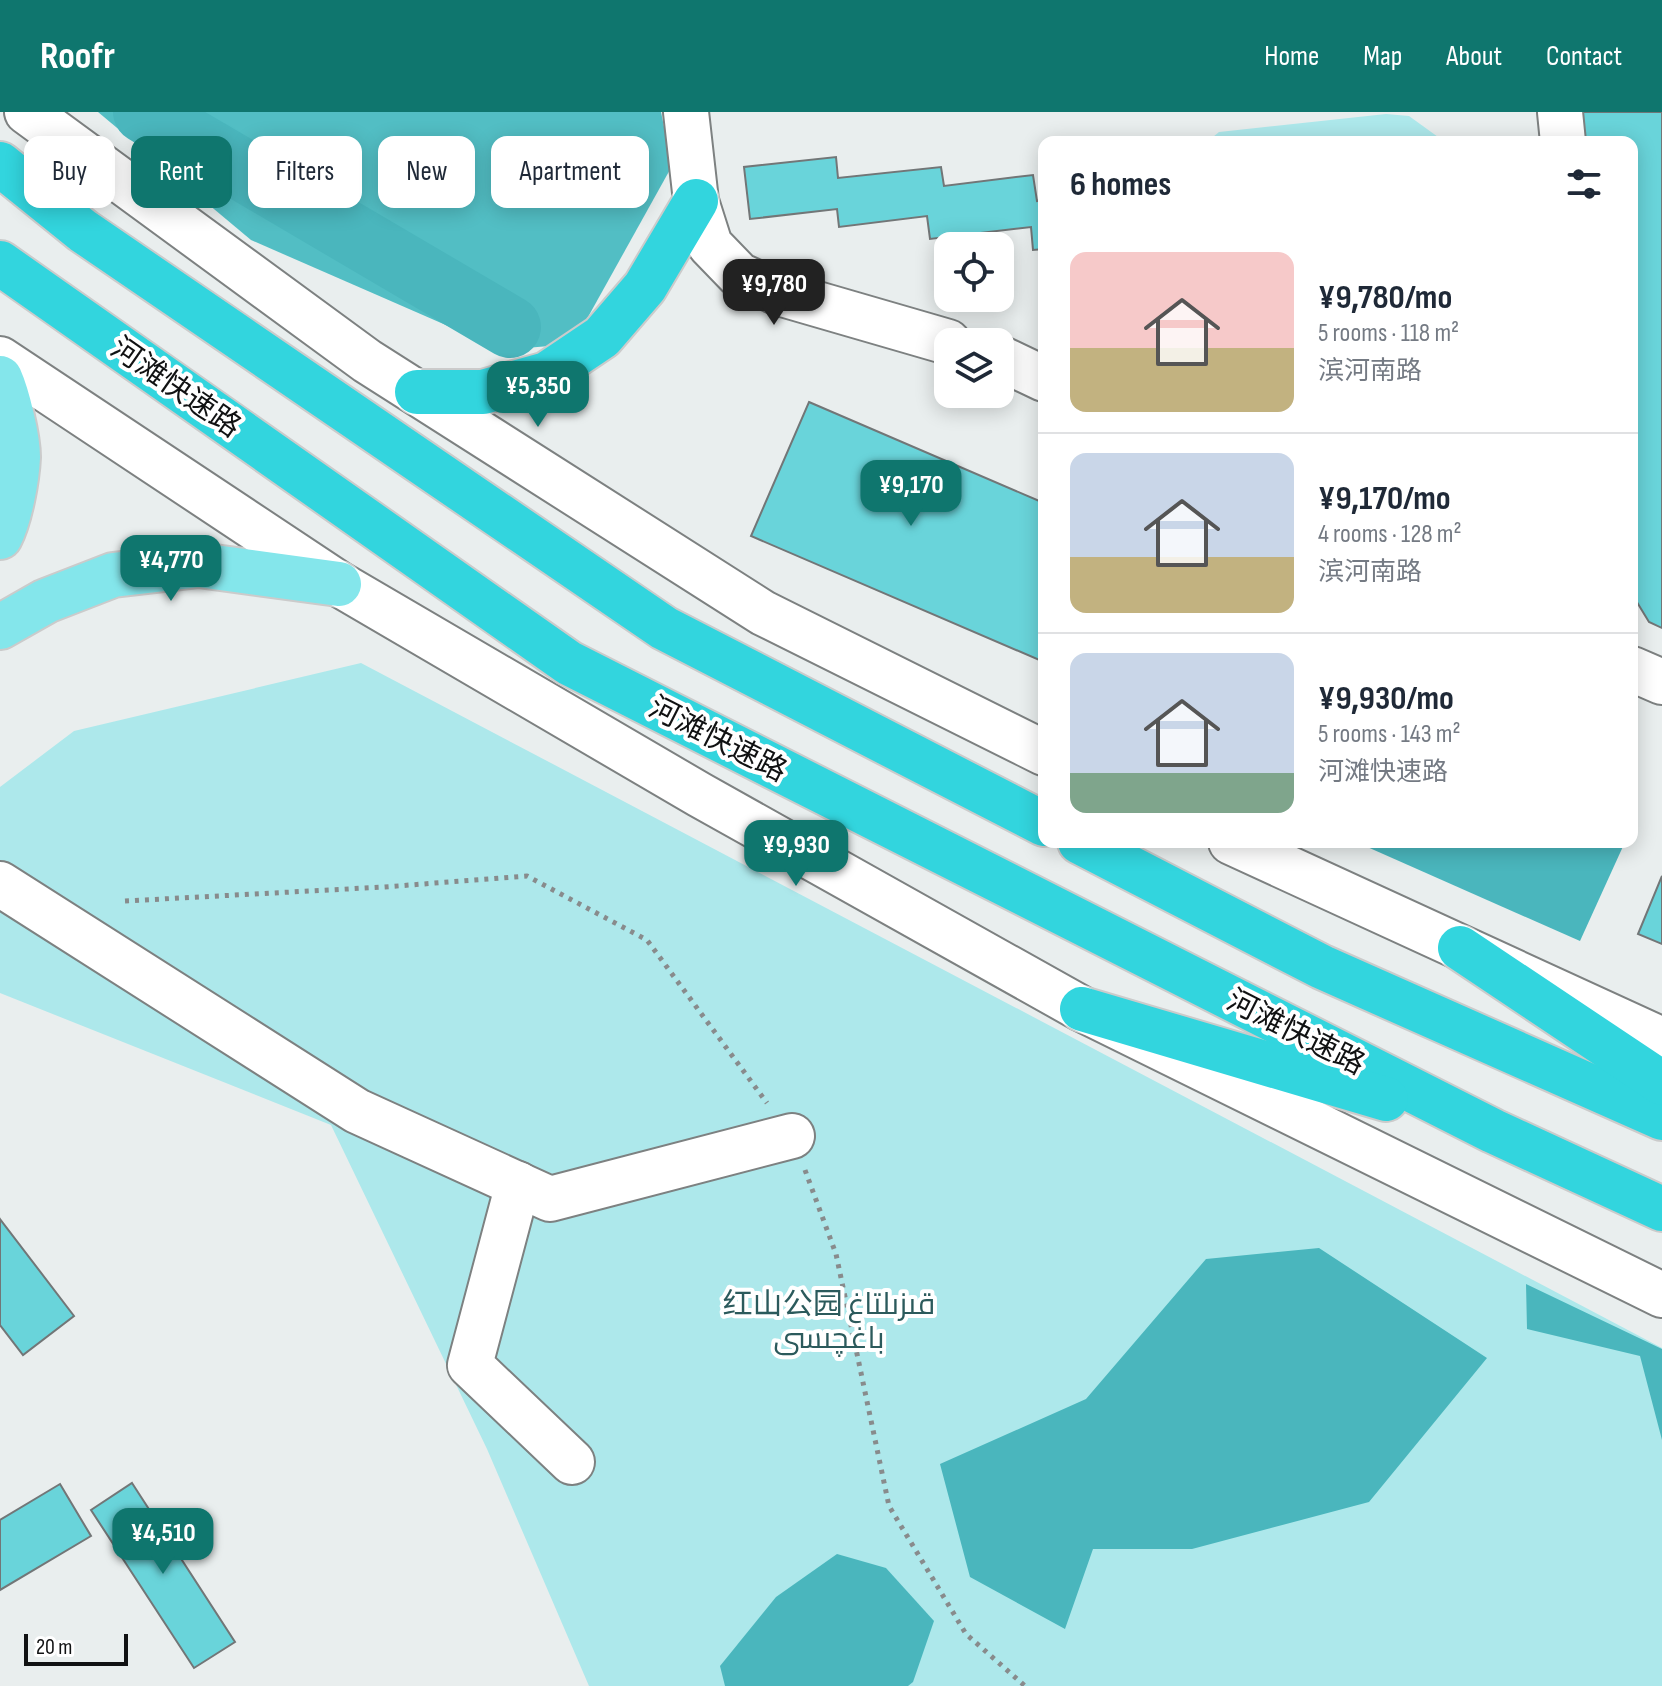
<!DOCTYPE html>
<meta charset="utf-8">
<style>
:root{--surface:#fff;--page:#f6f6f7;--text:#1f2937;--muted:#747a83;--line:#e0e1e3;--accent:#0f766e}
body{margin:0;font-family:"Sofia Sans Condensed",Cairo,"Noto Sans SC",sans-serif;background:var(--page);color:var(--text);height:100vh;display:flex;flex-direction:column;font-size:30px;white-space:nowrap}
*{box-sizing:border-box;margin:0}
p{font-size:26px;color:var(--muted)}
.icon{flex:none;width:44px;height:44px;fill:none;stroke:currentColor;stroke-width:2;stroke-linecap:round;stroke-linejoin:round}
.map{position:relative;flex:1;overflow:hidden}
.details{position:absolute;left:1038px;top:24px;width:600px;height:712px;display:flex;flex-direction:column;background:var(--surface);border-radius:16px;box-shadow:0 4px 20px #0003}
.details>*{flex:none}
.top-card{position:absolute;left:24px;top:24px;width:760px;height:72px;display:flex;gap:16px}
.tools{position:absolute;left:934px;top:120px;display:grid;gap:16px}
.tools a{display:grid;place-items:center;width:80px;height:80px;border-radius:16px;background:var(--surface);box-shadow:0 4px 20px #0003;font-size:40px}
.scale{position:absolute;left:24px;bottom:20px;width:104px;box-sizing:border-box;padding-left:8px;border:4px solid #111213;border-top:0;font-size:22px;line-height:28px;white-space:nowrap;color:#111213;-webkit-text-stroke:6px #fff;paint-order:stroke}
.price{position:absolute;translate:-50% -68px;padding:0 18px;border-radius:16px;background:var(--accent);color:#fff;font-size:26px;line-height:52px;filter:drop-shadow(0 2px 4px #0008)}
.price::after{content:'';position:absolute;left:50%;top:48px;width:24px;height:18px;margin-left:-12px;background:inherit;clip-path:polygon(0 0,100% 0,50% 100%)}
.price.active{background:#222;color:#fff}
ul{padding:0;list-style:none}
li{display:flex;align-items:center;gap:24px;height:200px;padding:0 32px}
li+li{border-top:2px solid var(--line)}
li span{display:grid;place-items:center;flex:none;width:224px;height:160px;border-radius:16px;color:#555}
li>.icon{margin-inline-start:auto}
span .icon{width:96px;height:96px;fill:#fffc;stroke-width:1}
li b{font-size:34px}
h2{display:flex;justify-content:space-between;align-items:center;height:96px;padding:0 32px;font-size:34px}
.pill{padding:0 28px;border-radius:16px;background:var(--surface);box-shadow:0 4px 20px #0003;font-size:28px;line-height:72px}
.pill.active{background:var(--accent);color:#fff}
header{display:flex;align-items:center;gap:48px;box-sizing:border-box;height:112px;padding:0 40px;background:var(--accent);color:#fff}
header strong{font-size:38px}
nav{display:flex;gap:44px;margin-inline-start:auto;font-size:28px}
.map>svg:first-child{display:block}
.green{fill:#ade8eb}
.forest{fill:#52bec4}
.water{fill:#4ab6bd}
.lines{fill:none;stroke-linecap:round;stroke-linejoin:round}
.river{stroke:#4ab6bd;stroke-width:62}
.building{fill:#69d4da;stroke:#727677;stroke-width:2}
.minor-casing{stroke:#7d8181;stroke-width:48}
.major-casing{stroke:#cbcbcb;stroke-width:48}
.highway-casing{stroke:#cbcbcb;stroke-width:48}
.path{stroke:#888b8c;stroke-width:5;stroke-dasharray:4 6;stroke-linecap:butt}
.minor{stroke:#fff;stroke-width:44}
.major{stroke:#84e6eb;stroke-width:44}
.highway{stroke:#32d5de;stroke-width:44}
.labels{text-anchor:middle;stroke-width:8;stroke-linejoin:round;paint-order:stroke}
.street-label{font-size:30px;fill:#111213;stroke:#fff}
.park-label{font-size:30px;fill:#2b5a5c;stroke:#fff}
</style>
<header>
<strong>Roofr</strong>
<nav><a>Home</a><a>Map</a><a>About</a><a>Contact</a></nav>
</header>
<div class="map">
<svg width="1662" height="1574" viewBox="0 0 1662 1574">
<rect width="100%" height="100%" fill="#e9eeee"/>
<g class="green">
<polygon points="1386,2 1409,4 1445,30 1207,30 1219,20"/>
<polygon points="361,551 1662,1236 1662,1574 589,1574 487,1337 331,1013 0,881 0,675 74,619"/>
</g>
<polygon class="forest" points="98,0 661,0 672,54 573,232 503,238 251,128"/>
<g class="water">
<polygon points="1356,730 1625,730 1580,829"/>
<polygon points="1319,1136 1487,1246 1369,1390 1192,1437 1093,1437 1065,1517 970,1465 940,1352 1086,1287 1206,1147"/>
<polygon points="1526,1172 1662,1237 1662,1328 1640,1244 1527,1217"/>
<polygon points="837,1442 886,1456 934,1509 913,1570 908,1574 725,1574 720,1554 776,1485"/>
</g>
<g class="lines">
<polyline class="river" points="144,0 510,215"/>
</g>
<g class="building">
<polygon points="1579,0 1662,0 1662,516 1649,510 1632,482 1632,30 1580,30"/>
<polygon points="836,45 838,66 941,55 944,74 1033,63 1037,89 1044,88 1044,137 1033,138 1031,115 930,127 927,104 839,115 837,97 750,107 744,55"/>
<polygon points="809,290 1044,391 1044,550 751,424"/>
<polygon points="1662,764 1662,832 1638,822"/>
<polygon points="0,1107 74,1204 23,1243 0,1213"/>
<polygon points="132,1371 235,1530 194,1556 91,1398"/>
<polygon points="60,1372 91,1424 0,1478 0,1408"/>
</g>
<g class="lines">
<g class="minor-casing">
<g id="minor">
<polyline points="27,0 367,249 763,501 1044,641"/>
<polyline points="686,0 696,89 710,133 739,163 779,181 948,230"/>
<polyline points="1560,0 1563,30"/>
<polyline points="1000,246 1044,267"/>
<polyline points="0,247 339,472 700,683 1082,897 1662,1183"/>
<polyline points="1632,557 1662,570"/>
<polyline points="1231,730 1662,928"/>
<polyline points="0,772 357,999 550,1087 792,1024"/>
<polyline points="518,1072 470,1253 572,1350"/>
</g>
</g>
<g class="major-casing">
<g id="major">
<path d="M0 266C8 284 18 326 18 345 17 367 10 406 0 425"/>
<polyline points="0,515 46,489 113,463 199,453 339,472"/>
</g>
</g>
<g class="highway-casing">
<g id="highway">
<polyline points="0,52 83,119 664,516 1044,712"/>
<polyline points="0,151 569,551 1493,1019 1662,1097"/>
<polyline points="417,280 483,280 547,262 602,225 645,175 696,89"/>
<polyline points="1080,730 1322,855 1662,1006"/>
<polyline points="1460,836 1662,971"/>
<polyline points="1082,897 1386,987"/>
</g>
</g>
<g class="path">
<polyline points="125,789 384,775 527,764 647,828 767,991"/>
<polyline points="805,1058 836,1142 889,1394 966,1522 1025,1574"/>
</g>
<use href="#minor" class="minor"/>
<use href="#major" class="major"/>
<use href="#highway" class="highway"/>
</g>
<g class="labels">
<g class="street-label">
<text transform="translate(176 275) rotate(35)" y="10">河滩快速路</text>
<text transform="translate(718 627) rotate(27)" y="10">河滩快速路</text>
<text transform="translate(1296 920) rotate(27)" y="10">河滩快速路</text>
</g>
<g class="park-label">
<text x="829" y="1202">红山公园 قىزىلتاغ<tspan x="829" dy="34">باغچىسى</tspan></text>
</g>
</g>
</svg>
<div class="tools">
<a><svg class="icon" aria-label="locate" viewBox="0 0 24 24"><circle cx="12" cy="12" r="6"/><path d="M12 2v4M12 18v4M2 12h4M18 12h4"/></svg></a>
<a><svg class="icon" aria-label="layers" viewBox="0 0 24 24"><path d="M12 4l9 5-9 5-9-5zM3 14l9 5 9-5"/></svg></a>
</div>
<div class="scale">20 m</div>
<b class="price active" style="left:774px;top:215px">¥9,780</b>
<b class="price" style="left:538px;top:317px">¥5,350</b>
<b class="price" style="left:911px;top:416px">¥9,170</b>
<b class="price" style="left:171px;top:491px">¥4,770</b>
<b class="price" style="left:796px;top:776px">¥9,930</b>
<b class="price" style="left:163px;top:1464px">¥4,510</b>
<div class="top-card">
<a class="pill">Buy</a>
<a class="pill active">Rent</a>
<a class="pill">Filters</a>
<a class="pill">New</a>
<a class="pill">Apartment</a>
</div>
<section class="details">
<h2>6 homes<svg class="icon" aria-label="filters" viewBox="0 0 24 24"><path d="M4 7h16M4 17h16"/><circle cx="9" cy="7" r="2"/><circle cx="15" cy="17" r="2"/></svg></h2>
<ul>
<li><span style="background:linear-gradient(#f6c9c9 60%,#c2b280 0)"><svg class="icon" aria-label="home" viewBox="0 0 24 24"><path d="M3 11l9-7 9 7M6 9v11h12V9"/></svg></span><div><b>¥9,780/mo</b><p>5 rooms · 118 m²</p><p>滨河南路</p></div></li>
<li><span style="background:linear-gradient(#c9d6e8 65%,#c2b280 0)"><svg class="icon" aria-label="home" viewBox="0 0 24 24"><path d="M3 11l9-7 9 7M6 9v11h12V9"/></svg></span><div><b>¥9,170/mo</b><p>4 rooms · 128 m²</p><p>滨河南路</p></div></li>
<li><span style="background:linear-gradient(#c9d6e8 75%,#7fa58c 0)"><svg class="icon" aria-label="home" viewBox="0 0 24 24"><path d="M3 11l9-7 9 7M6 9v11h12V9"/></svg></span><div><b>¥9,930/mo</b><p>5 rooms · 143 m²</p><p>河滩快速路</p></div></li>
</ul>
</section>
</div>
